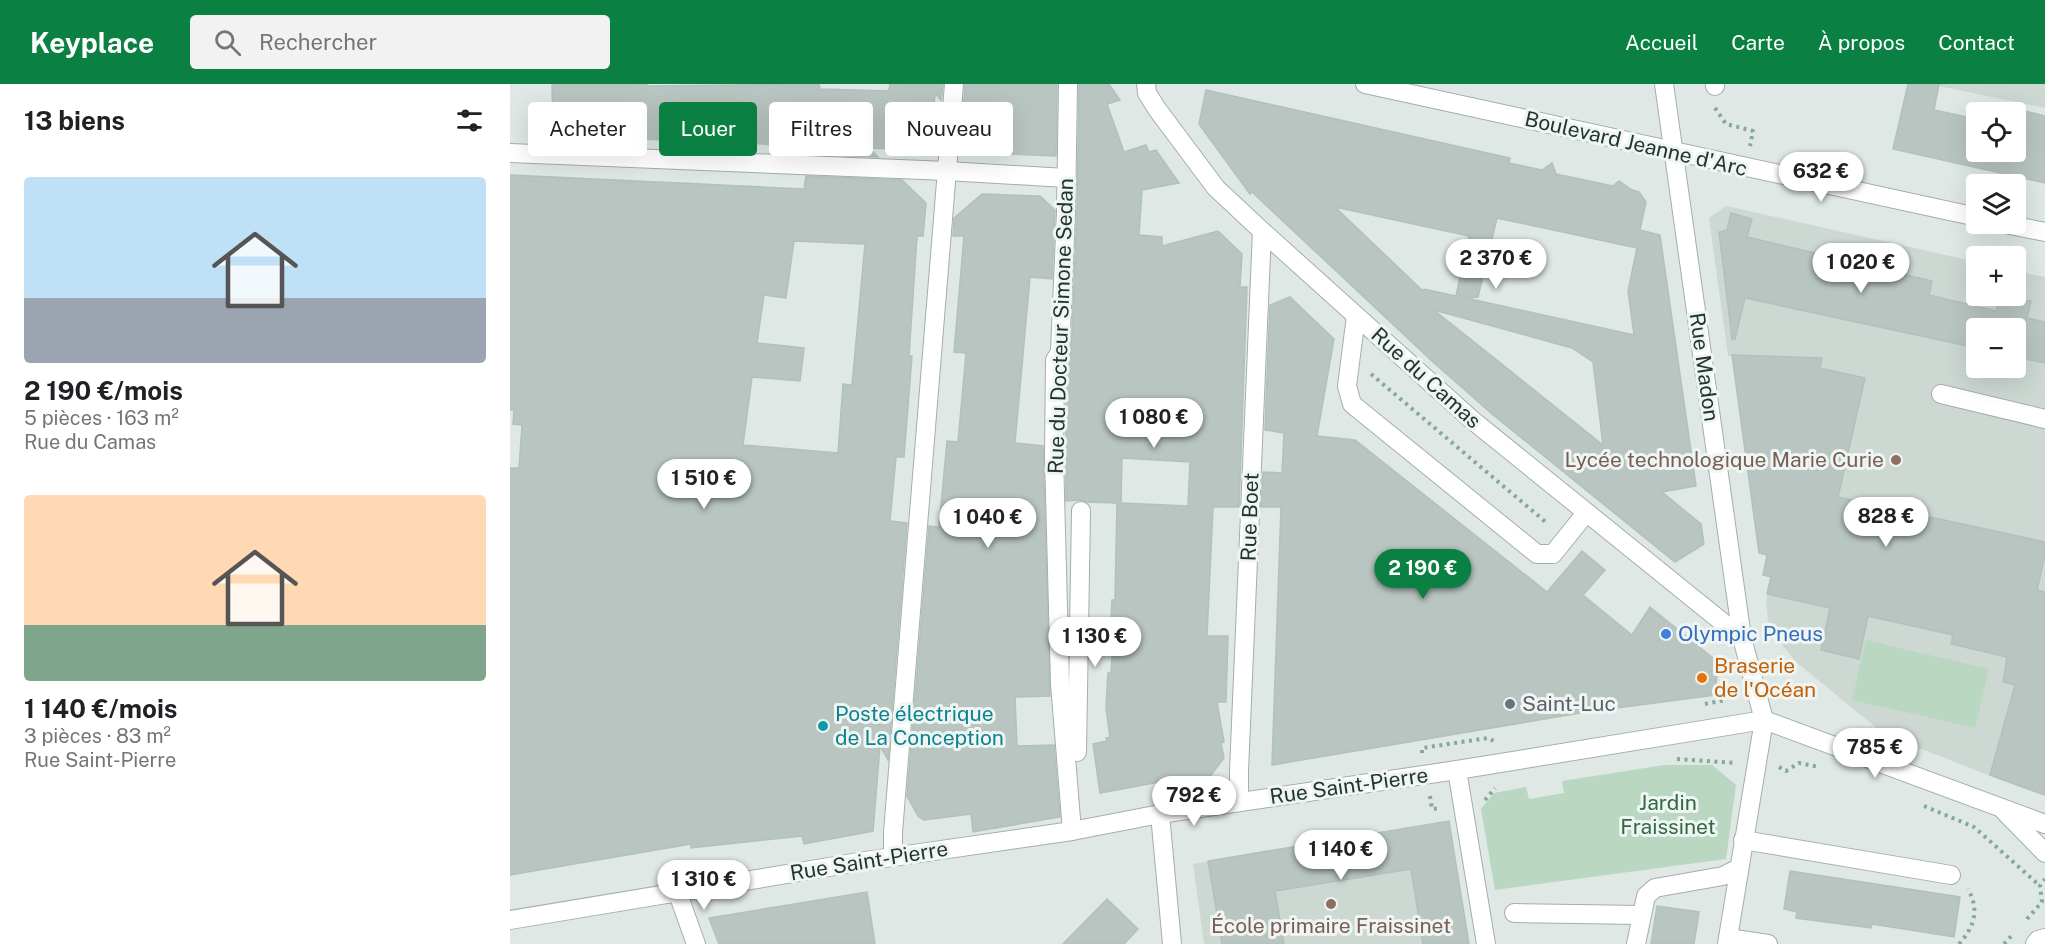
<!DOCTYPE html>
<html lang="fr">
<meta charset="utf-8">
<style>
:root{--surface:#fff;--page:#f2f2f2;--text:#202124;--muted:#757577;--accent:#0b8043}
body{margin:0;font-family:"Public Sans",sans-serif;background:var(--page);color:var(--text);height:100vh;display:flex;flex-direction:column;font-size:22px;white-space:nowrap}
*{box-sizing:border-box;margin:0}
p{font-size:20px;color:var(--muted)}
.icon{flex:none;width:33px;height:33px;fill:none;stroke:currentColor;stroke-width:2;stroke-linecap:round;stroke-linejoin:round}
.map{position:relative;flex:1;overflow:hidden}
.drawer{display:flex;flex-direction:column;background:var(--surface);width:510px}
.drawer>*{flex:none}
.hud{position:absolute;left:18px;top:18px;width:570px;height:54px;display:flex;gap:12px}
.controls{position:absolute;left:1456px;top:18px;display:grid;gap:12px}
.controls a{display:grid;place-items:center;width:60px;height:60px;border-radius:6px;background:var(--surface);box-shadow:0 6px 24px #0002;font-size:30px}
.price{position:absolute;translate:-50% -51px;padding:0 14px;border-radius:21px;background:#fff;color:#222;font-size:20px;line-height:39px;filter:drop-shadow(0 2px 3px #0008)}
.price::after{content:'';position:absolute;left:50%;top:36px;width:18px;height:14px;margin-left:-9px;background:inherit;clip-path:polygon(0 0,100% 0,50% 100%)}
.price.current{background:var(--accent);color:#fff}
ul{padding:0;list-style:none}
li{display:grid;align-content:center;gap:12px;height:318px;padding:0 24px}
li span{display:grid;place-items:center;height:186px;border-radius:6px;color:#555}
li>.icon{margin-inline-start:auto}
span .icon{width:108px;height:108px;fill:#fffc;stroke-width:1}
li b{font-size:26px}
h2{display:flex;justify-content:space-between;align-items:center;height:72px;padding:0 24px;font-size:26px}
.tag{padding:0 21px;border-radius:6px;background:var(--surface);box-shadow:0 6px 24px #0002;font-size:21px;line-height:54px}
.tag.current{background:var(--accent);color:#fff}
header{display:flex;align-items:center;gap:36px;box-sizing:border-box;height:84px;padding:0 30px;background:var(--accent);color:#fff}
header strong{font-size:28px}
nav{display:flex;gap:33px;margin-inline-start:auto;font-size:21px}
.search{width:420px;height:54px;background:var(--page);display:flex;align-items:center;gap:15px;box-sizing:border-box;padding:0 21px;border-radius:6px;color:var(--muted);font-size:22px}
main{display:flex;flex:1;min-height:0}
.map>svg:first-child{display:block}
.built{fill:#cdd8d3;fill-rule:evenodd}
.green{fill:#bad7c2}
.building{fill:#b8c5c0;stroke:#b2c1bb;stroke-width:1.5;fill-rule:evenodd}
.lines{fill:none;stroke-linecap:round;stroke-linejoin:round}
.minor-casing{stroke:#a3afab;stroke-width:20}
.path{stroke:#83a89d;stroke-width:4;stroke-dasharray:3 4.5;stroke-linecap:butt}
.minor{stroke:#fff;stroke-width:18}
.education-dot{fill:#8d6e63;stroke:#eff5f2;stroke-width:2}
.shop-dot{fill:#3f7fe0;stroke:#eff5f2;stroke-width:2}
.food-dot{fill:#e8710a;stroke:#eff5f2;stroke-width:2}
.worship-dot{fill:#6b7280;stroke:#eff5f2;stroke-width:2}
.culture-dot{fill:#0f9aa8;stroke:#eff5f2;stroke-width:2}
.labels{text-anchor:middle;stroke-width:6;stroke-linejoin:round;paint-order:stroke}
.street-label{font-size:21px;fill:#223631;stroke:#eff5f2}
.education-label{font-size:21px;fill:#785e54;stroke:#eff5f2;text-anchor:end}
.shop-label{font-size:21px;fill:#366cbe;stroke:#eff5f2;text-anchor:start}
.food-label{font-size:21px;fill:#c56008;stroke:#eff5f2;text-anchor:start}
.worship-label{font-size:21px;fill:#5b616d;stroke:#eff5f2;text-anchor:start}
.culture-label{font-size:21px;fill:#0d838f;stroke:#eff5f2;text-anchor:start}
.park-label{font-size:21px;fill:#326747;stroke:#eff5f2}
</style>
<header>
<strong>Keyplace</strong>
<div class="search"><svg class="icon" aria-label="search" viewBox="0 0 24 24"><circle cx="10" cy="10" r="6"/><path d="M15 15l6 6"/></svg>Rechercher</div>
<nav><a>Accueil</a><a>Carte</a><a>À propos</a><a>Contact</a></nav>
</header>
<main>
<section class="drawer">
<h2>13 biens<svg class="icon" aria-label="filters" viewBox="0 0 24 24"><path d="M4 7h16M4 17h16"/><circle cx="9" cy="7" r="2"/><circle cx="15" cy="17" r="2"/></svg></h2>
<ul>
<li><span style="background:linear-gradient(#bfe0f5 65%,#9aa5b1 0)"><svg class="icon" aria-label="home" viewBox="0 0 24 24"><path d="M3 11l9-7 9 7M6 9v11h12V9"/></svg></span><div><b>2 190 €/mois</b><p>5 pièces · 163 m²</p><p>Rue du Camas</p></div></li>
<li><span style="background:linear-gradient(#ffd9b3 70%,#7fa58c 0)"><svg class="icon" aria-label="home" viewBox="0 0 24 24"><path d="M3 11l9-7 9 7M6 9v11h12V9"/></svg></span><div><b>1 140 €/mois</b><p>3 pièces · 83 m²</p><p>Rue Saint-Pierre</p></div></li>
</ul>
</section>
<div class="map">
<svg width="1535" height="860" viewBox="0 0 1535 860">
<rect width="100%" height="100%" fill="#dfe8e4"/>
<g class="built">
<polygon points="1419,0 1535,0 1535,24"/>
<path d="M1216 122 1467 178V212H1506V187L1535 193V709L1532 711 1509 703 1383 654 1369 646 1285 577 1265 552 1258 537 1256 517 1261 493 1253 491 1257 471 1249 469 1222 272H1218L1199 134ZM1467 244H1506V284H1467Z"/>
<polygon points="939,737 959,860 694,860 683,780"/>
</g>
<g class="green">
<polygon points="1356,556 1479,585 1465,644 1342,616"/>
<polygon points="1154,681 1202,681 1226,701 1216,775 985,806 971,725 984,709 1016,703 1019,715 1054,709 1052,697"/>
</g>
<g class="building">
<polygon points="42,0 137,0 137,2 309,0 310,5 379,7 380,0 433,0 431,16 425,9 422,52 408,66 359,64 368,73 299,70 300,62 231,59 231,41 165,42 165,56 122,55 122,23 73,24 73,53 43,51"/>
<polygon points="455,0 547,0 546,72 476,69 452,41"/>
<path d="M569 0H599L610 16 597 20 614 68 636 61 639 68 646 66 669 99 632 106 629 151 652 153V162L708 147 732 170 730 203H737L729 423H703L697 552H718L716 618H707L714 658 711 659 714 674 701 691 682 694 681 692 590 709 583 660 597 657 596 654 600 653 596 624 598 589H601L604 540 601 539 602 516H605L607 419 577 418 572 416 556 417V279L561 268 567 128ZM612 374 680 378 678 422 611 419Z"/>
<polygon points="1398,0 1429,0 1424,26 1467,35 1467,68 1506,68 1506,42 1510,26 1535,32 1535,99 1383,65"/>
<path d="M696 6 1000 74 999 79 1032 86 1042 79 1046 90 1103 102 1109 97 1122 106 1129 108 1136 118 1130 146 1150 151 1186 402 1152 408 1191 440 1194 460 1165 478 982 330 923 278 742 108 740 110 689 40ZM825 123 959 152 946 212 914 205 913 207ZM987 134 1127 164 1118 207 1124 251 956 214 968 213ZM924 226 1062 264 1083 278 1093 361Z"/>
<path d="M0 91 294 105 296 92 392 96 416 119 413 152H407L399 272H402L394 373H386L380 437 397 439 378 676 370 662 363 747 294 760 292 752 181 764V760L0 791V384H9L12 341 3 340 4 326H0ZM284 157 355 160 342 301 333 300 328 369 233 361 242 293 290 297 294 264 247 259 254 211 276 214Z"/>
<polygon points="472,110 530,112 545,126 542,195 520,193 505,359 533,362 540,612 505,613 507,662 544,661 550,733 463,748 461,730 414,736 408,732 397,712 419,442 429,443 437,357 448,358 456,269 444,268 454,152 443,152 444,134"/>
<polygon points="1221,129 1242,135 1237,153 1422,197 1419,211 1486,227 1490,212 1521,217 1517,234 1535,238 1535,279 1506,273 1506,244 1467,244 1467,264 1235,214 1225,255 1222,255 1209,148 1217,146"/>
<polygon points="780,213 824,255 807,352 845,356 1037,508 1072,467 1095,486 1073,511 1122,551 1140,523 1208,578 1205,611 1076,628 762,681 771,423 751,423 753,388 772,389 774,349 755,346 760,221"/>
<polygon points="1222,271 1312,274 1310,284 1355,294 1328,413 1535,458 1535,471 1527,506 1535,508 1535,711 1480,691 1505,601 1493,598 1497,573 1441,560 1443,551 1358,532 1349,575 1311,566 1320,524 1257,510 1261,493 1253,491 1257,471 1249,469"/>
<polygon points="939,737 959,860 913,860 901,785 765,807 774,860 712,860 698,777"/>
<polygon points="1280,787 1450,813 1444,853 1362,840 1361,844 1286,834 1287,828 1274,825"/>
<polygon points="357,808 365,860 209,860 199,834"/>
<polygon points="597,815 628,845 614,860 553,860"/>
<polygon points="1147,822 1189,828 1184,860 1141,860"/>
</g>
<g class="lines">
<g class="minor-casing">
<g id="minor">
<polyline points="558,0 556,128 550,268 545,276 544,372 550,600 562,747"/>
<polyline points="636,0 637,9 647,25 706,104 752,147 961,335 1232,554"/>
<polyline points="855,0 1467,133"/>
<polyline points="1154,0 1232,554 1254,636 1217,860"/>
<polyline points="1205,0 1205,2"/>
<polyline points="0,69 437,87 556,94"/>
<polyline points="1495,140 1535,148"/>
<polyline points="846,232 837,302 842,320 1027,470 1043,470 1076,429"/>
<polyline points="1431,310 1535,335"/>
<polyline points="567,668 571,427"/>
<polyline points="947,686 976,860"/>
<polyline points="729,718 729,687 752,147"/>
<polyline points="1494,727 1535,769"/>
<polyline points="650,730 662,860"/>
<polyline points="1233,756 1441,791"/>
<polyline points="383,773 383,748 444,0"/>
<polyline points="167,807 186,860"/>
<polyline points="1004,829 1131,831"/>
<polyline points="0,836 355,777 562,747 650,730 947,686 1254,636 1535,740"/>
<polyline points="1218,854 1258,860"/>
<polyline points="1126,860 1136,812 1145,804 1213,792 1229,784"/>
<polyline points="1525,860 1528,856 1535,854"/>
</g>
</g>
<g class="path">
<polyline points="1205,24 1216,40 1243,47 1240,62"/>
<polyline points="861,290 1038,440"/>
<polyline points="1195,620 1215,616"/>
<polyline points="912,669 912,664 978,654 984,657"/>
<polyline points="1167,675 1225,679"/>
<polyline points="1269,683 1276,687 1289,679 1309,683"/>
<polyline points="920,712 922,725 931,724"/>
<polyline points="975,716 985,704"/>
<polyline points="1414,722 1464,743 1530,802"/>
<polyline points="1517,835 1532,818 1530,802 1535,795"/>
<path d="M1449 860C1464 843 1470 827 1458 805"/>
<polyline points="1494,860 1504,849"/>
</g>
<use href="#minor" class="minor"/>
</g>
<g class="education-dot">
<circle cx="1386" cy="376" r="6"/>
<circle cx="821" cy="820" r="6"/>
</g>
<circle class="shop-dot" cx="1156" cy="550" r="6"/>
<circle class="food-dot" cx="1192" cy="594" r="6"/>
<circle class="worship-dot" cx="1000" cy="620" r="6"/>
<circle class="culture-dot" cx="313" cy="642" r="6"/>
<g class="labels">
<g class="street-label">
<text transform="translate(1126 60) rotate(13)" y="7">Boulevard Jeanne d'Arc</text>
<text transform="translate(551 242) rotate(-88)" y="7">Rue du Docteur Simone Sedan</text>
<text transform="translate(1194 283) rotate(82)" y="7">Rue Madon</text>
<text transform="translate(916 294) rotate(42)" y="7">Rue du Camas</text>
<text transform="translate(740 433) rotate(-88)" y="7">Rue Boet</text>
<text transform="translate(839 702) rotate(-8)" y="7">Rue Saint-Pierre</text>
<text transform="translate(359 777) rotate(-9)" y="7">Rue Saint-Pierre</text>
</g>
<g class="education-label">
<text x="1374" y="383">Lycée technologique Marie Curie</text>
<text x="821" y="849" text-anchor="middle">École primaire Fraissinet</text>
</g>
<g class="shop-label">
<text x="1168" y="557">Olympic Pneus</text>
</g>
<g class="food-label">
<text x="1204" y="589">Braserie<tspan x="1204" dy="24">de l'Océan</tspan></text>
</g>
<g class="worship-label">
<text x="1012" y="627">Saint-Luc</text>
</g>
<g class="culture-label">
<text x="325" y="637">Poste électrique<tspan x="325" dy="24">de La Conception</tspan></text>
</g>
<g class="park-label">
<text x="1158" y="726">Jardin<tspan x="1158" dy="24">Fraissinet</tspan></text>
</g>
</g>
</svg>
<div class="controls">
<a><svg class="icon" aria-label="locate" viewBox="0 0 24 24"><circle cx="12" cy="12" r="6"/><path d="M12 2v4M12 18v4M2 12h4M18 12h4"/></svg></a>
<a><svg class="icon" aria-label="layers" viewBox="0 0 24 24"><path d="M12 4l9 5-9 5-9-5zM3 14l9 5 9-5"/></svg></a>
<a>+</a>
<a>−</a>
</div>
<b class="price" style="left:1311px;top:119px">632 €</b>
<b class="price" style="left:986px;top:206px">2 370 €</b>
<b class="price" style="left:1351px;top:210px">1 020 €</b>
<b class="price" style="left:644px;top:365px">1 080 €</b>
<b class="price" style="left:194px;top:426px">1 510 €</b>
<b class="price" style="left:1376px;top:464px">828 €</b>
<b class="price" style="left:478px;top:465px">1 040 €</b>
<b class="price current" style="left:913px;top:516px">2 190 €</b>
<b class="price" style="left:585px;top:584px">1 130 €</b>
<b class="price" style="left:1365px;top:695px">785 €</b>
<b class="price" style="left:684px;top:743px">792 €</b>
<b class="price" style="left:831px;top:797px">1 140 €</b>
<b class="price" style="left:194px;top:827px">1 310 €</b>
<div class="hud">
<a class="tag">Acheter</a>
<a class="tag current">Louer</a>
<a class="tag">Filtres</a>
<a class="tag">Nouveau</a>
</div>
</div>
</main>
